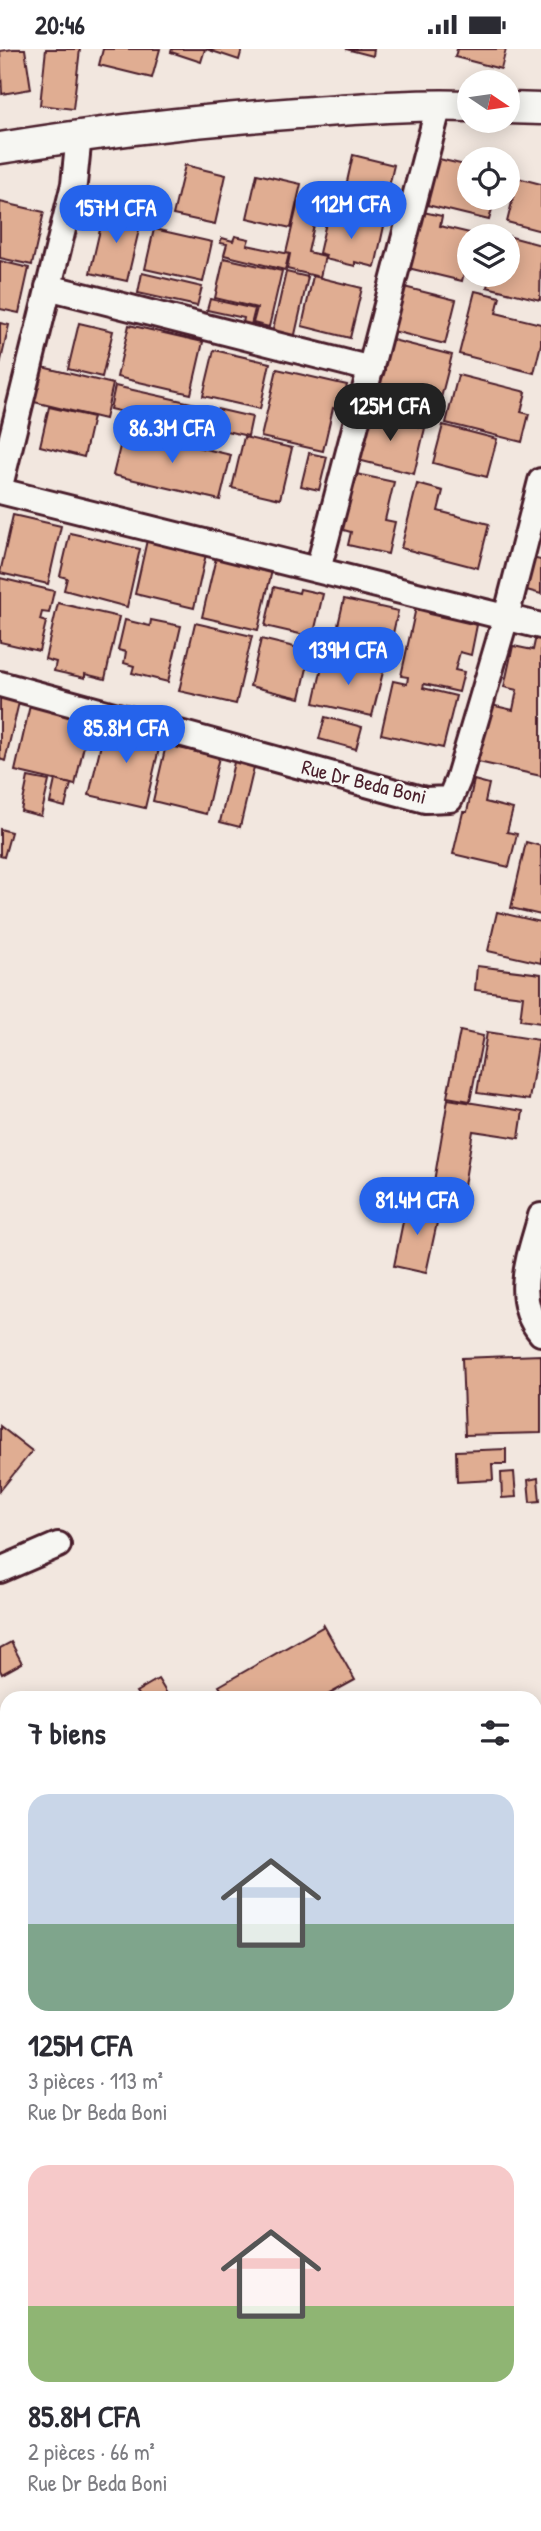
<!DOCTYPE html>
<html lang="fr">
<meta charset="utf-8">
<style>
:root{--surface:#fff;--page:#f2f2f3;--text:#2b2b33;--muted:#7c7c81;--accent:#2563eb}
body{margin:0;font-family:"Patrick Hand",sans-serif;background:var(--page);color:var(--text);height:100vh;display:flex;flex-direction:column;font-size:26px;white-space:nowrap}
*{box-sizing:border-box;margin:0}
p{font-size:23px;color:var(--muted)}
.icon{flex:none;width:38px;height:38px;fill:none;stroke:currentColor;stroke-width:2;stroke-linecap:round;stroke-linejoin:round}
.map{position:relative;flex:1;overflow:hidden}
.side{position:absolute;left:0px;top:1642px;width:542px;height:842px;display:flex;flex-direction:column;background:var(--surface);border-radius:21px 21px 0 0;box-shadow:0 4px 18px #0003}
.side>*{flex:none}
.needle{width:46px;rotate:103deg}
.tools{position:absolute;left:457px;top:21px;display:grid;gap:14px}
.tools a{display:grid;place-items:center;width:63px;height:63px;border-radius:50%;background:var(--surface);box-shadow:0 4px 18px #0003;font-size:35px}
.price{position:absolute;translate:-50% -60px;padding:0 16px;border-radius:24px;background:var(--accent);color:#fff;font-size:23px;line-height:46px;filter:drop-shadow(0 2px 4px #0008)}
.price::after{content:'';position:absolute;left:50%;top:42px;width:21px;height:16px;margin-left:-10px;background:inherit;clip-path:polygon(0 0,100% 0,50% 100%)}
.price.active{background:#222;color:#fff}
ul{padding:0;list-style:none}
li{display:grid;align-content:center;gap:14px;height:371px;padding:0 28px}
li span{display:grid;place-items:center;height:217px;border-radius:21px;color:#555}
li>.icon{margin-inline-start:auto}
span .icon{width:126px;height:126px;fill:#fffc;stroke-width:1}
li b{font-size:30px}
h2{display:flex;justify-content:space-between;align-items:center;height:84px;padding:0 28px;font-size:30px}
.status{display:flex;justify-content:space-between;align-items:center;height:49px;padding:0 35px;background:var(--surface);direction:ltr}
.status svg{height:19px;fill:currentColor}
.map>svg:first-child{display:block}
.lines{fill:none;stroke-linecap:round;stroke-linejoin:round}
.stream{stroke:#678394;stroke-width:9}
.building{fill:#e0ad92;stroke:#4a1f2b;stroke-width:2}
.service-casing{stroke:#4a1f2b;stroke-width:18}
.minor-casing{stroke:#4a1f2b;stroke-width:30}
.tertiary-casing{stroke:#4a1f2b;stroke-width:35}
.service{stroke:#f6f6f2;stroke-width:12}
.minor{stroke:#f6f6f2;stroke-width:24}
.tertiary{stroke:#f6f6f2;stroke-width:30}
.labels{text-anchor:middle;stroke-width:5;stroke-linejoin:round;paint-order:stroke}
.street-label{font-size:21px;fill:#4a1f2b;stroke:#f6f6f2}
</style>
<div class="status"><b>20:46</b><svg viewBox="0 0 49 12"><path d="M0 12V9h3v3zM5 12V6h3v6zM10 12V3h3v9zM15 12V0h3v12zM26 1h20v11H26zM47 4h2v5h-2z"/></svg></div>
<div class="map">
<svg width="541" height="2482" viewBox="0 0 541 2482">
<rect width="100%" height="100%" fill="#f2e7df"/>
<filter id="ink" filterUnits="userSpaceOnUse"><feTurbulence type="fractalNoise" baseFrequency=".0143" numOctaves="2"/><feDisplacementMap in="SourceGraphic" scale="14" xChannelSelector="R" yChannelSelector="G"/><feConvolveMatrix kernelMatrix="1 2 1 2 8 2 1 2 1" color-interpolation-filters="sRGB"/></filter>
<g filter="url(#ink)">
<g class="lines">
<g class="stream">
<polyline points="536,2078 541,2077"/>
<polyline points="0,2283 7,2279"/>
</g>
</g>
<g class="building">
<polygon points="13,0 25,0 31,40 2,45 0,2"/>
<polygon points="46,0 80,0 73,60 40,56"/>
<polygon points="103,0 160,0 152,29 99,16"/>
<polygon points="172,0 205,0 201,13 171,3"/>
<polygon points="206,0 242,0 239,11"/>
<polygon points="346,0 374,0 373,7"/>
<polygon points="457,0 506,0 501,20 455,8"/>
<polygon points="353,106 394,116 385,155 344,146"/>
<polygon points="435,109 469,117 469,149 495,149 489,171 423,155"/>
<polygon points="185,116 226,126 215,175 173,166"/>
<polygon points="257,125 301,135 291,179 247,169"/>
<polygon points="518,129 541,135 541,182 507,173"/>
<polygon points="0,153 44,163 32,216 0,209"/>
<polygon points="298,153 318,158 308,203 325,207 320,228 287,220 290,205 286,204"/>
<polygon points="105,159 142,168 127,232 90,224"/>
<polygon points="423,163 442,167 440,177 474,185 469,187 469,204 462,232 408,219"/>
<polygon points="328,165 384,177 375,218 355,213 355,217 325,210 326,206 319,204"/>
<polygon points="154,180 212,193 203,233 145,220"/>
<polygon points="500,185 541,196 540,251 487,238 490,226 508,226 508,187 499,187"/>
<polygon points="235,187 249,190 247,196 289,205 285,221 224,206 227,195 220,194 222,189 233,192"/>
<polygon points="224,209 282,222 269,278 253,274 257,259 215,249"/>
<polygon points="0,212 29,219 19,264 0,260"/>
<polygon points="286,223 308,228 294,290 272,285"/>
<polygon points="142,224 202,238 197,257 138,244"/>
<polygon points="313,227 362,239 350,289 302,277"/>
<polygon points="400,237 456,251 445,295 389,281"/>
<polygon points="475,242 500,248 496,264 541,275 541,295 534,324 459,305"/>
<polygon points="210,250 255,260 251,276 243,274 244,269 207,261"/>
<polygon points="0,274 9,276 0,316"/>
<polygon points="79,274 113,282 102,328 68,320"/>
<polygon points="129,276 203,293 191,345 117,328"/>
<polygon points="381,288 452,306 441,349 424,344 421,360 366,346"/>
<polygon points="214,301 270,314 260,360 203,347"/>
<polygon points="38,317 113,335 105,370 30,352"/>
<polygon points="277,320 347,336 341,361 333,359 323,402 261,388"/>
<polygon points="458,326 526,343 521,363 529,365 522,393 446,374"/>
<polygon points="115,337 196,355 191,377 156,369 155,375 135,370 136,366 110,360"/>
<polygon points="49,358 93,368 84,408 40,397"/>
<polygon points="217,360 252,368 248,387 213,379"/>
<polygon points="363,364 425,379 414,425 358,411"/>
<polygon points="443,376 497,390 487,428 433,414"/>
<polygon points="124,381 231,406 220,451 113,426"/>
<polygon points="244,388 292,399 280,450 232,439"/>
<polygon points="309,404 327,408 319,441 301,437"/>
<polygon points="347,423 394,433 385,471 395,473 388,505 348,496 351,483 336,479"/>
<polygon points="417,435 443,442 438,462 489,475 478,519 401,499"/>
<polygon points="13,466 61,477 48,535 0,524"/>
<polygon points="149,482 208,496 194,559 135,545"/>
<polygon points="70,484 140,500 127,558 64,541 67,529 60,527"/>
<polygon points="218,500 274,513 258,581 202,568"/>
<polygon points="531,509 541,511 541,545 523,540"/>
<polygon points="0,529 54,542 49,564 42,563 40,571 46,573 39,602 0,593"/>
<polygon points="274,538 299,544 300,540 323,545 313,588 265,577"/>
<polygon points="344,550 398,562 387,611 333,598"/>
<polygon points="58,554 119,568 105,630 85,625 85,629 54,622 56,613 45,610"/>
<polygon points="417,554 431,558 429,565 477,576 471,606 460,603 455,621 464,623 459,643 424,635 423,639 456,647 443,699 381,685 393,632 407,635 408,628 401,627"/>
<polygon points="125,571 150,577 151,571 181,577 168,633 132,624 134,617 124,614 126,603 118,601"/>
<polygon points="195,574 252,587 236,655 179,642"/>
<polygon points="536,587 541,588 541,727 478,713 491,656 513,661 517,641 504,638 513,597 533,601"/>
<polygon points="261,590 311,602 300,649 250,637"/>
<polygon points="324,609 383,623 372,667 314,654"/>
<polygon points="0,643 21,645 5,712 0,710"/>
<polygon points="31,652 91,666 75,736 15,722"/>
<polygon points="325,668 362,678 356,700 319,690"/>
<polygon points="106,674 162,687 145,759 89,746"/>
<polygon points="166,696 219,708 206,765 153,752"/>
<polygon points="235,709 255,714 240,778 220,773"/>
<polygon points="28,728 49,732 41,767 21,762"/>
<polygon points="55,731 71,735 65,758 50,754"/>
<polygon points="474,731 489,735 485,753 513,760 507,783 517,785 509,818 453,805 463,763 467,763"/>
<polygon points="0,780 11,783 4,808 0,807"/>
<polygon points="526,793 541,797 541,866 511,859"/>
<polygon points="497,863 541,873 541,914 488,902"/>
<polygon points="477,917 541,925 541,974 520,971 523,947 475,941"/>
<polygon points="460,982 483,987 470,1052 447,1048"/>
<polygon points="487,983 539,991 529,1051 477,1044"/>
<polygon points="448,1050 523,1062 519,1089 473,1082 460,1161 430,1156"/>
<polygon points="407,1153 440,1160 426,1224 394,1217"/>
<polygon points="541,1306 541,1384 465,1386 462,1309"/>
<polygon points="0,1377 32,1402 0,1442"/>
<polygon points="506,1400 506,1415 492,1415 493,1431 457,1433 456,1402"/>
<polygon points="514,1423 516,1448 502,1449 501,1424"/>
<polygon points="538,1429 540,1452 530,1453 528,1431"/>
<polygon points="323,1575 355,1631 324,1648 226,1648 219,1637 324,1577"/>
<polygon points="11,1593 22,1614 2,1625 0,1621 0,1599"/>
<polygon points="158,1630 169,1648 140,1648 136,1643"/>
<polygon points="536,2376 541,2397 541,2420 536,2421"/>
<polygon points="541,2427 541,2482 484,2482 483,2476 536,2476 536,2428"/>
<polygon points="170,2476 234,2476 236,2482 172,2482"/>
<polygon points="408,2476 469,2476 470,2481 409,2482"/>
</g>
<g class="lines">
<g class="service-casing">
<polyline id="service" points="0,1699 7,1700"/>
</g>
<g class="minor-casing">
<g id="minor">
<polyline points="48,238 371,320"/>
<polyline points="0,437 74,135 79,86"/>
<polyline points="0,442 541,577"/>
<polyline points="318,521 439,56"/>
<polyline points="0,635 425,751 450,750 458,731 506,568 541,432"/>
<path d="M541 1167C531 1204 511 1250 541 1284"/>
<polyline points="0,1521 58,1496"/>
<polyline points="368,2476 370,2482"/>
</g>
</g>
<g class="tertiary-casing">
<g id="tertiary">
<polyline points="508,59 541,60"/>
<path d="M0 99C99 83 198 71 298 64 355 60 412 55 469 57"/>
</g>
</g>
<use href="#service" class="service"/>
<use href="#minor" class="minor"/>
<use href="#tertiary" class="tertiary"/>
</g>
</g>
<g class="labels">
<g class="street-label">
<text transform="translate(364 733) rotate(14)" y="7">Rue Dr Beda Boni</text>
</g>
</g>
</svg>
<div class="tools">
<a><svg class="needle" viewBox="-14 -14 28 28"><path d="M0-13l5 13h-10z" fill="#e53935"/><path d="M0 13l5-13h-10z" fill="#7c7c81"/></svg></a>
<a><svg class="icon" aria-label="locate" viewBox="0 0 24 24"><circle cx="12" cy="12" r="6"/><path d="M12 2v4M12 18v4M2 12h4M18 12h4"/></svg></a>
<a><svg class="icon" aria-label="layers" viewBox="0 0 24 24"><path d="M12 4l9 5-9 5-9-5zM3 14l9 5 9-5"/></svg></a>
</div>
<b class="price" style="left:351px;top:192px">112M CFA</b>
<b class="price" style="left:116px;top:196px">157M CFA</b>
<b class="price active" style="left:390px;top:394px">125M CFA</b>
<b class="price" style="left:172px;top:416px">86.3M CFA</b>
<b class="price" style="left:348px;top:638px">139M CFA</b>
<b class="price" style="left:126px;top:716px">85.8M CFA</b>
<b class="price" style="left:417px;top:1188px">81.4M CFA</b>
<section class="side">
<h2>7 biens<svg class="icon" aria-label="filters" viewBox="0 0 24 24"><path d="M4 7h16M4 17h16"/><circle cx="9" cy="7" r="2"/><circle cx="15" cy="17" r="2"/></svg></h2>
<ul>
<li><span style="background:linear-gradient(#c9d6e8 60%,#7fa58c 0)"><svg class="icon" aria-label="home" viewBox="0 0 24 24"><path d="M3 11l9-7 9 7M6 9v11h12V9"/></svg></span><div><b>125M CFA</b><p>3 pièces · 113 m²</p><p>Rue Dr Beda Boni</p></div></li>
<li><span style="background:linear-gradient(#f6c9c9 65%,#8fb573 0)"><svg class="icon" aria-label="home" viewBox="0 0 24 24"><path d="M3 11l9-7 9 7M6 9v11h12V9"/></svg></span><div><b>85.8M CFA</b><p>2 pièces · 66 m²</p><p>Rue Dr Beda Boni</p></div></li>
</ul>
</section>
</div>
